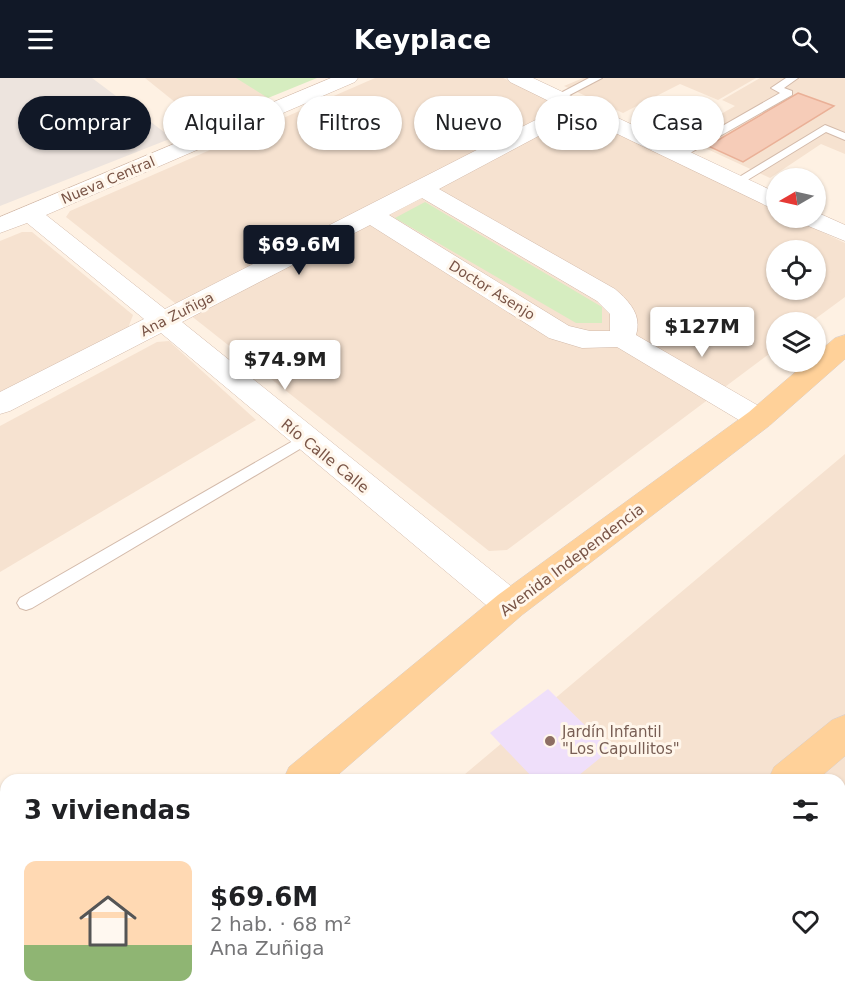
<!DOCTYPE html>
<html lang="es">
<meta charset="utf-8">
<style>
:root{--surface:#fff;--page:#f2f2f2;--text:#202124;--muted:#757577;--accent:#111827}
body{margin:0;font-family:"DejaVu Sans",sans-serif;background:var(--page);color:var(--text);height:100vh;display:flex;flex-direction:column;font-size:22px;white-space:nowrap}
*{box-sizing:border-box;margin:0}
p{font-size:20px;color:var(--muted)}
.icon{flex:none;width:33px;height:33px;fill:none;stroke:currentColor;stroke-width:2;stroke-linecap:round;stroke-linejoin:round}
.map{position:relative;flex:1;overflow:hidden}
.panel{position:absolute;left:0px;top:696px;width:846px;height:234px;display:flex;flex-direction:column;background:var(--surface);border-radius:18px 18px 0 0;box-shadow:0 2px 4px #0004}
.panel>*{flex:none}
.top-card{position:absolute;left:18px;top:18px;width:810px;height:54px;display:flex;gap:12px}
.needle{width:39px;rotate:261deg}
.tools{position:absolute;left:766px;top:90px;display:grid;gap:12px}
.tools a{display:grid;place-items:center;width:60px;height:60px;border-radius:50%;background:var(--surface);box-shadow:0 2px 4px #0004;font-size:30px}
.price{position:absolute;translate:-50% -51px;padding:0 14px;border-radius:6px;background:#fff;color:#222;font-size:20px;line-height:39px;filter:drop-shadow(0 2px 3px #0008)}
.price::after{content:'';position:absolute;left:50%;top:36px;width:18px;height:14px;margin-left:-9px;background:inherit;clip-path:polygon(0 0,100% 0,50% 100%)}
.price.selected{background:var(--accent);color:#fff}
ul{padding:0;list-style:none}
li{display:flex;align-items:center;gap:18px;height:150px;padding:0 24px}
li span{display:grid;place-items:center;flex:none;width:168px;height:120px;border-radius:12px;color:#555}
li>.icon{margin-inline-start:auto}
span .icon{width:72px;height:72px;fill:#fffc;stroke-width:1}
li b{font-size:26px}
h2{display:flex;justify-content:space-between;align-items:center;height:72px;padding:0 24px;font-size:26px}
.pill{padding:0 21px;border-radius:27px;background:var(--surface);box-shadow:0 2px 4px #0004;font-size:21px;line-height:54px}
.pill.selected{background:var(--accent);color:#fff}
header{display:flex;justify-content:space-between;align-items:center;height:78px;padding:0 24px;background:var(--accent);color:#fff;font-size:27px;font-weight:700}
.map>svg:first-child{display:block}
.residential{fill:#f6e2d0;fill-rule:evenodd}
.industrial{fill:#ede4de}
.education{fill:#efdffa}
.green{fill:#d6edc0}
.building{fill:#f6ccb8;stroke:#eab097;stroke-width:1.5}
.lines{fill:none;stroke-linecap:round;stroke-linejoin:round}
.lane-casing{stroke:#d3baaa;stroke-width:2}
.street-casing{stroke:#d3baaa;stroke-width:1}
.primary-casing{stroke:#d9cfcb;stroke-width:1}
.lane{fill:#fff;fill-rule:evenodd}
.street{fill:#fff;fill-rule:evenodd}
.primary{fill:#ffd199;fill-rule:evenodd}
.education-dot{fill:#8d6e63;stroke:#fff6eb;stroke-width:2}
.labels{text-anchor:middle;stroke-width:6;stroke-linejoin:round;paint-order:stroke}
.far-street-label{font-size:14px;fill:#795446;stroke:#fff6eb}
.street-label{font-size:15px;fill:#795446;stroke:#fff6eb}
.education-label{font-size:15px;fill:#785e54;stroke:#fff6eb;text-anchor:start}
</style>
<header><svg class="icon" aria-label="menu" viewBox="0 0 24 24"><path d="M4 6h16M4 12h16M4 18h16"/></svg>Keyplace<svg class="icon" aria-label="search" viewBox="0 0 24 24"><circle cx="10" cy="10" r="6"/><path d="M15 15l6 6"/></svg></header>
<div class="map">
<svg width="845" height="930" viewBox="0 0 845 930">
<rect width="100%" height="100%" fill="#fef1e3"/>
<g class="residential">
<polygon points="145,0 311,0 201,45"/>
<path d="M375 0H503L777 132V140H792L845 165V219L811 244H777V270L507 472 489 473 66 139 70 133ZM777 172H816V212H777Z"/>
<polygon points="583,0 756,0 718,22 680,6 623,35 564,8"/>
<polygon points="760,0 845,0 845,76 821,66 770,100 681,59 735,28 722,22"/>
<polygon points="22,154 32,154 133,237 128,250 0,314 0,163"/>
<polygon points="169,263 256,342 0,494 0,348 157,264"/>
<polygon points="845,376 845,930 202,930 205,924 840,924 840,702 458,702"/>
</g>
<polygon class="industrial" points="0,0 92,0 172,60 0,128"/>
<polygon class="education" points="548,611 610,672 573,702 535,702 490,655"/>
<g class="green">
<polygon points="236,0 317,0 268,20"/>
<polygon points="425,124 602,229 602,245 576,245 395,140"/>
</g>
<polygon class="building" points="798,15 834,28 743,84 708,68"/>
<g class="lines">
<g class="lane-casing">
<g id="lane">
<polygon points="589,0 602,0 562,21 553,19"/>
<polygon points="786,0 798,0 784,10 792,13 792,17 683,79 675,79 675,75 780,15 771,10"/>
<polygon points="825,47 845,55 845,62 826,54 741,106 737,107 731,104"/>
<polygon points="305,356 310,357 313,361 310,365 32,530 26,532 20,530 17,525 20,520"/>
</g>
</g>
<g class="street-casing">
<g id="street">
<path d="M331 0H358L355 4 46 137 165 231 561 29 510 4 507 0H533L777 115V131L769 129 578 37 439 111 615 211C630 224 642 237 636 257L769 334 774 341 769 348 759 351 749 348 617 269 582 270 549 260 370 147 182 244 522 517 527 527 522 537 510 541 498 537 161 255 10 333 0 336V314L144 241 27 145 0 155V139ZM422 120 597 223 610 236V253H590L569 248 389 137Z"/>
<polygon points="816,134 845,147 845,163 801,145 798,140 816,140"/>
</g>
</g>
<g class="primary-casing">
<g id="primary">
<polygon points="845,257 845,281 769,348 522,537 332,702 283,702 289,689 498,517 749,334 807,284 816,284 816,276 835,260"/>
<polygon points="845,637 845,678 817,702 768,702 774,689 832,642"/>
<polygon points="53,924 100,924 97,930 50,930"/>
<polygon points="497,924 547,924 544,930 494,930"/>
</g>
</g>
<use href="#lane" class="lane"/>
<use href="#street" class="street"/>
<use href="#primary" class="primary"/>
</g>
<circle class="education-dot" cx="550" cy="663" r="6"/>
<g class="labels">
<g class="far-street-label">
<text transform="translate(108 102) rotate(-23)" y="5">Nueva Central</text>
<text transform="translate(492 212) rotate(32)" y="5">Doctor Asenjo</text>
<text transform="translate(177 236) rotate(-27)" y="5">Ana Zuñiga</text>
</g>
<g class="street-label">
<text transform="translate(325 378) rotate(39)" y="5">Río Calle Calle</text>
<text transform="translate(572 482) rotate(-37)" y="5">Avenida Independencia</text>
</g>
<g class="education-label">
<text x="562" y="659">Jardín Infantil<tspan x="562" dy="17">"Los Capullitos"</tspan></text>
</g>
</g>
</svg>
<div class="tools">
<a><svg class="needle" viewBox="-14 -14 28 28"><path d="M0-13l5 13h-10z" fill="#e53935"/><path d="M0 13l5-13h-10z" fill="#757577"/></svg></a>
<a><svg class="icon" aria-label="locate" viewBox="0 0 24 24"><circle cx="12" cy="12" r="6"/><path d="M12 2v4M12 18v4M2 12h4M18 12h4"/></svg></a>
<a><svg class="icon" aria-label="layers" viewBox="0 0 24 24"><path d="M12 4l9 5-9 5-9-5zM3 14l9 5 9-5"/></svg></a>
</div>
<b class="price selected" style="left:299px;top:198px">$69.6M</b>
<b class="price" style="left:702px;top:280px">$127M</b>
<b class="price" style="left:285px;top:313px">$74.9M</b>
<div class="top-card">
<a class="pill selected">Comprar</a>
<a class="pill">Alquilar</a>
<a class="pill">Filtros</a>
<a class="pill">Nuevo</a>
<a class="pill">Piso</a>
<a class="pill">Casa</a>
</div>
<section class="panel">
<h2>3 viviendas<svg class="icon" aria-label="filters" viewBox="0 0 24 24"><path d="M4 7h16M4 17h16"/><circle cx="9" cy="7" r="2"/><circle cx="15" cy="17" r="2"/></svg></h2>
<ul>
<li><span style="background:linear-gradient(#ffd9b3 70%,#8fb573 0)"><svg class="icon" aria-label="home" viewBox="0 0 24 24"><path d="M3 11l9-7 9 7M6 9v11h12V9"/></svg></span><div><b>$69.6M</b><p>2 hab. · 68 m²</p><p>Ana Zuñiga</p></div><svg class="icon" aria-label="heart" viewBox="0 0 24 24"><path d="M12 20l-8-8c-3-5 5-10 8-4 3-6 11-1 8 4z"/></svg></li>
</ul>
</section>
</div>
